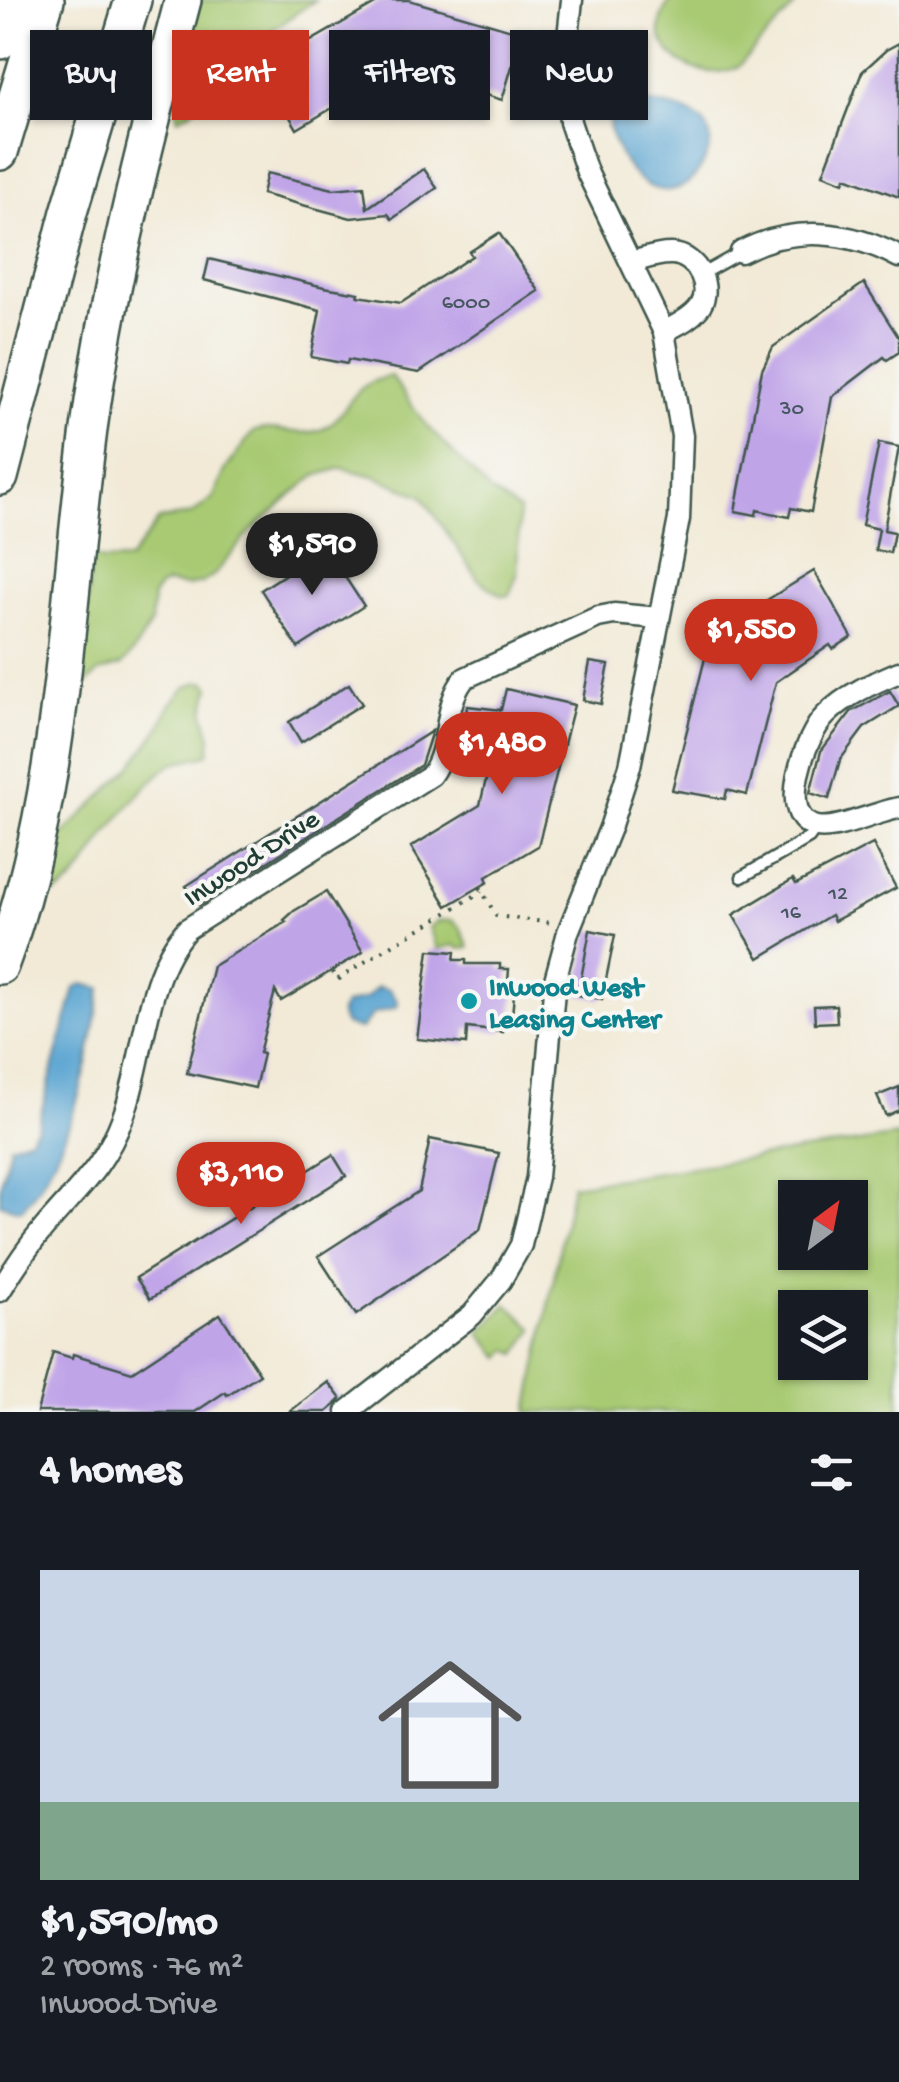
<!DOCTYPE html>
<meta charset="utf-8">
<style>
:root{--surface:#171b24;--page:#20242c;--text:#f1f3f6;--muted:#9ea1a6;--accent:#c8321e}
body{margin:0;font-family:"Gochi Hand",sans-serif;background:var(--page);color:var(--text);height:100vh;display:flex;flex-direction:column;font-size:38px;white-space:nowrap}
*{box-sizing:border-box;margin:0}
p{font-size:32px;color:var(--muted)}
.icon{flex:none;width:55px;height:55px;fill:none;stroke:currentColor;stroke-width:2;stroke-linecap:round;stroke-linejoin:round}
.map{position:relative;height:1412px;overflow:hidden}
.sheet{display:flex;flex-direction:column;background:var(--surface);flex:1}
.sheet>*{flex:none}
.guide{position:absolute;left:30px;top:30px;width:840px;height:90px;display:flex;gap:20px}
.needle{width:65px;rotate:32deg}
.fabs{position:absolute;left:778px;top:1180px;display:grid;gap:20px}
.fabs a{display:grid;place-items:center;width:90px;height:90px;border-radius:0px;background:var(--surface);box-shadow:0 2px 8px #0004;font-size:50px}
.price{position:absolute;translate:-50% -85px;padding:0 22px;border-radius:35px;background:var(--accent);color:#fff;font-size:32px;line-height:65px;filter:drop-shadow(0 2px 5px #0008)}
.price::after{content:'';position:absolute;left:50%;top:60px;width:30px;height:22px;margin-left:-15px;background:inherit;clip-path:polygon(0 0,100% 0,50% 100%)}
.price.active{background:#222;color:#fff}
ul{padding:0;list-style:none}
li{display:grid;align-content:center;gap:20px;height:530px;padding:0 40px}
li span{display:grid;place-items:center;height:310px;border-radius:0px;color:#555}
li>.icon{margin-inline-start:auto}
span .icon{width:180px;height:180px;fill:#fffc;stroke-width:1}
li b{font-size:42px}
h2{display:flex;justify-content:space-between;align-items:center;height:120px;padding:0 40px;font-size:42px}
.chip{padding:0 35px;border-radius:0px;background:var(--surface);box-shadow:0 2px 8px #0004;font-size:35px;line-height:90px}
.chip.active{background:var(--accent);color:#fff}
.map>svg:first-child{display:block}
.green{fill:#a9ca73;stroke:#648454;stroke-width:2.5;fill-rule:evenodd}
.water{fill:#5aa4d1;stroke:#3c7082;stroke-width:2.5}
.building{fill:#c0a4e8}
.lines{fill:none;stroke-linecap:round;stroke-linejoin:round}
.service-casing{stroke:#3f574c;stroke-width:15}
.minor-casing{stroke:#3f574c;stroke-width:25}
.motorway-casing{stroke:#3f574c;stroke-width:40}
.path{stroke:#3f574c;stroke-width:4;stroke-dasharray:2.5 8;stroke-linecap:butt}
.service{stroke:#fff;stroke-width:10}
.minor{stroke:#fff;stroke-width:20}
.motorway{stroke:#fff;stroke-width:35}
.culture-dot{fill:#0f9aa8;stroke:#f6f6f2;stroke-width:4}
.labels{text-anchor:middle;stroke-width:8;stroke-linejoin:round;paint-order:stroke}
.number-label{font-size:22px;fill:#475761}
.street-label{font-size:28px;fill:#1f3d34;stroke:#f6f6f2}
.culture-label{font-size:28px;font-weight:bold;fill:#0d838f;stroke:#f6f6f2;text-anchor:start}
</style>
<div class="map">
<svg width="899" height="1412" viewBox="0 0 899 1412">
<rect width="100%" height="100%" fill="#f6f6f2"/>
<filter id="ink" filterUnits="userSpaceOnUse"><feTurbulence type="fractalNoise" baseFrequency=".01" numOctaves="2"/><feDisplacementMap in="SourceGraphic" scale="20" xChannelSelector="R" yChannelSelector="G"/><feConvolveMatrix kernelMatrix="1 2 1 2 8 2 1 2 1" color-interpolation-filters="sRGB"/></filter>
<filter id="wash" filterUnits="userSpaceOnUse"><feTurbulence type="fractalNoise" baseFrequency=".0048" numOctaves="4" result="noise"/><feDisplacementMap in="SourceGraphic" scale="40" xChannelSelector="R" yChannelSelector="G"/><feGaussianBlur stdDeviation="2.25" result="paint"/><feColorMatrix in="noise" values="0 0 0 0 0 0 0 0 0 0 0 0 0 0 0 0 0 1.4 0 .05"/><feComposite in="paint" operator="in"/></filter>
<g filter="url(#wash)">
<rect width="100%" height="100%" fill="#f2ead7"/>
<g class="green">
<path d="M199 0H315L275 28 190 112 178 118C169 91 192 29 199 0Z"/>
<path d="M671 0H800L739 66C700 88 633 46 671 0Z"/>
<path d="M391 376 426 425 491 492 519 511 517 575 509 595 502 596 478 579 422 496 374 476 341 468 315 476 295 492 250 532 215 574 202 583 186 586 167 583 159 587 153 596 151 623 134 651 122 665 99 672 78 691 92 556 104 561 129 560 159 520 192 514 213 498 226 469 253 432C271 423 295 437 316 431 339 426 345 402 362 388 370 382 381 378 391 376Z"/>
<path d="M198 682H205L210 687 204 713 211 737 209 753C195 762 179 757 166 768 144 786 125 810 108 832 92 853 77 887 51 895L40 886 46 851 131 767 159 729 170 705 185 688Z"/>
<polygon points="451,920 460,927 469,947 460,949 454,945 437,949 429,927 438,921"/>
<path d="M899 1136V1412H528L572 1185ZM795 1198H850V1252H795ZM795 1308H850V1362H795Z"/>
<polygon points="507,1304 534,1329 517,1354 508,1350 501,1358 480,1333"/>
</g>
<g class="water">
<path d="M642 102C683 106 732 119 700 169 678 205 639 191 622 158 613 141 604 125 613 107Z"/>
<path d="M82 984 101 988C90 1063 72 1147 24 1207L20 1210 0 1204V1188L10 1145 30 1138 37 1127 75 988Z"/>
<polygon points="378,987 390,990 398,1002 397,1007 374,1013 361,1029 345,1025 340,1014 344,1005 367,998"/>
</g>
<g id="blocks">
<g class="building">
<polygon points="382,0 409,0 522,33 502,100 399,68 297,129 260,65 281,54 283,57"/>
<polygon points="899,43 899,197 846,177 844,182 823,174 862,72 886,50"/>
<polygon points="424,169 437,188 392,219 388,214 351,218 262,194 267,173 333,189 364,186 367,208"/>
<polygon points="499,233 539,291 419,373 348,360 347,364 311,357 320,310 204,280 209,259 324,287 359,293 358,296 401,303 472,256 469,252"/>
<polygon points="864,283 899,338 899,352 887,360 884,357 832,397 811,512 791,508 789,517 757,510 756,515 735,511 762,370 773,347"/>
<polygon points="879,443 899,447 884,530 894,532 890,553 875,550 879,529 862,525"/>
<polygon points="326,548 364,606 298,648 261,590"/>
<polygon points="814,571 852,637 833,649 830,645 776,682 747,795 727,790 725,799 672,790 707,650 720,629"/>
<polygon points="590,662 609,665 601,704 583,700"/>
<polygon points="349,684 362,704 301,742 289,722"/>
<polygon points="506,689 574,705 538,846 486,877 488,882 447,906 411,847 480,805 499,724 466,715 467,706 501,710"/>
<polygon points="890,691 899,706 864,728 840,760 829,799 810,793 821,751 851,712"/>
<polygon points="432,731 421,765 199,905 186,886"/>
<polygon points="873,844 896,888 834,921 831,915 759,958 733,915 793,879 796,884"/>
<polygon points="326,892 363,952 281,1001 275,991 259,1053 263,1054 255,1088 187,1073 213,966 286,922 284,920 294,911"/>
<polygon points="590,930 615,935 602,999 578,995"/>
<polygon points="429,950 455,952 454,960 466,960 466,964 500,964 500,969 509,969 507,994 514,995 511,1025 504,1024 503,1032 467,1028 466,1044 417,1039"/>
<polygon points="836,1005 837,1022 815,1023 814,1006"/>
<polygon points="899,1087 899,1110 886,1116 877,1096"/>
<polygon points="430,1139 499,1153 480,1230 356,1315 318,1256 419,1191"/>
<polygon points="333,1155 346,1176 150,1299 136,1278"/>
<polygon points="220,1314 260,1374 227,1395 225,1392 195,1412 37,1412 53,1352 72,1358 73,1354 132,1372"/>
<polygon points="328,1382 341,1399 335,1405 327,1412 289,1412"/>
</g>
</g>
</g>
<g filter="url(#ink)">
<use href="#blocks" fill-opacity="0" stroke="#3f574c" stroke-width="2.5"/>
<g class="lines">
<g class="service-casing">
<g id="service">
<polyline points="700,275 741,252"/>
<polyline points="742,877 809,838 817,827"/>
</g>
</g>
<g class="minor-casing">
<g id="minor">
<path d="M741 252C792 225 849 230 899 257"/>
<path d="M632 262C644 259 659 253 672 254 697 255 715 289 698 309 689 320 676 325 664 332"/>
<path d="M899 672C873 683 847 694 826 715 806 734 774 819 817 827 836 831 876 812 899 808"/>
<path d="M0 1291C13 1269 27 1248 44 1228 77 1189 104 1168 123 1117 145 1059 144 976 187 929L431 775C452 746 442 705 465 678L598 617 614 614 659 618"/>
<polyline points="347,1412 472,1315 501,1280 521,1245 537,1177 555,980 568,932 610,828 630,766 679,519 682,436 664,332 587,172 570,122 565,65 572,0"/>
</g>
</g>
<g class="motorway-casing">
<g id="motorway">
<polyline points="0,41 14,0"/>
<polyline points="0,152 46,0"/>
<polyline points="0,477 69,212 133,0"/>
<path d="M0 966C64 795 66 601 90 422 110 279 146 139 183 0"/>
</g>
</g>
<g class="path">
<polyline points="480,887 496,916 552,923"/>
<path d="M332 972 337 980C384 948 434 922 482 891"/>
</g>
<use href="#service" class="service"/>
<use href="#minor" class="minor"/>
<use href="#motorway" class="motorway"/>
</g>
</g>
<circle class="culture-dot" cx="469" cy="1001" r="10"/>
<g class="labels">
<g class="number-label">
<text x="466" y="308">6000</text>
<text x="792" y="414">30</text>
<text x="838" y="899">12</text>
<text x="791" y="918">16</text>
</g>
<g class="street-label">
<text transform="translate(250 856) rotate(-33)" y="10">Inwood Drive</text>
</g>
<g class="culture-label">
<text x="489" y="995">Inwood West<tspan x="489" dy="32">Leasing Center</tspan></text>
</g>
</g>
</svg>
<div class="fabs">
<a><svg class="needle" viewBox="-14 -14 28 28"><path d="M0-13l5 13h-10z" fill="#e53935"/><path d="M0 13l5-13h-10z" fill="#9ea1a6"/></svg></a>
<a><svg class="icon" aria-label="layers" viewBox="0 0 24 24"><path d="M12 4l9 5-9 5-9-5zM3 14l9 5 9-5"/></svg></a>
</div>
<b class="price active" style="left:312px;top:598px">$1,590</b>
<b class="price" style="left:751px;top:684px">$1,550</b>
<b class="price" style="left:502px;top:797px">$1,480</b>
<b class="price" style="left:241px;top:1227px">$3,110</b>
<div class="guide">
<a class="chip">Buy</a>
<a class="chip active">Rent</a>
<a class="chip">Filters</a>
<a class="chip">New</a>
</div>
</div>
<section class="sheet">
<h2>4 homes<svg class="icon" aria-label="filters" viewBox="0 0 24 24"><path d="M4 7h16M4 17h16"/><circle cx="9" cy="7" r="2"/><circle cx="15" cy="17" r="2"/></svg></h2>
<ul>
<li><span style="background:linear-gradient(#c9d6e8 75%,#7fa58c 0)"><svg class="icon" aria-label="home" viewBox="0 0 24 24"><path d="M3 11l9-7 9 7M6 9v11h12V9"/></svg></span><div><b>$1,590/mo</b><p>2 rooms · 76 m²</p><p>Inwood Drive</p></div></li>
</ul>
</section>
